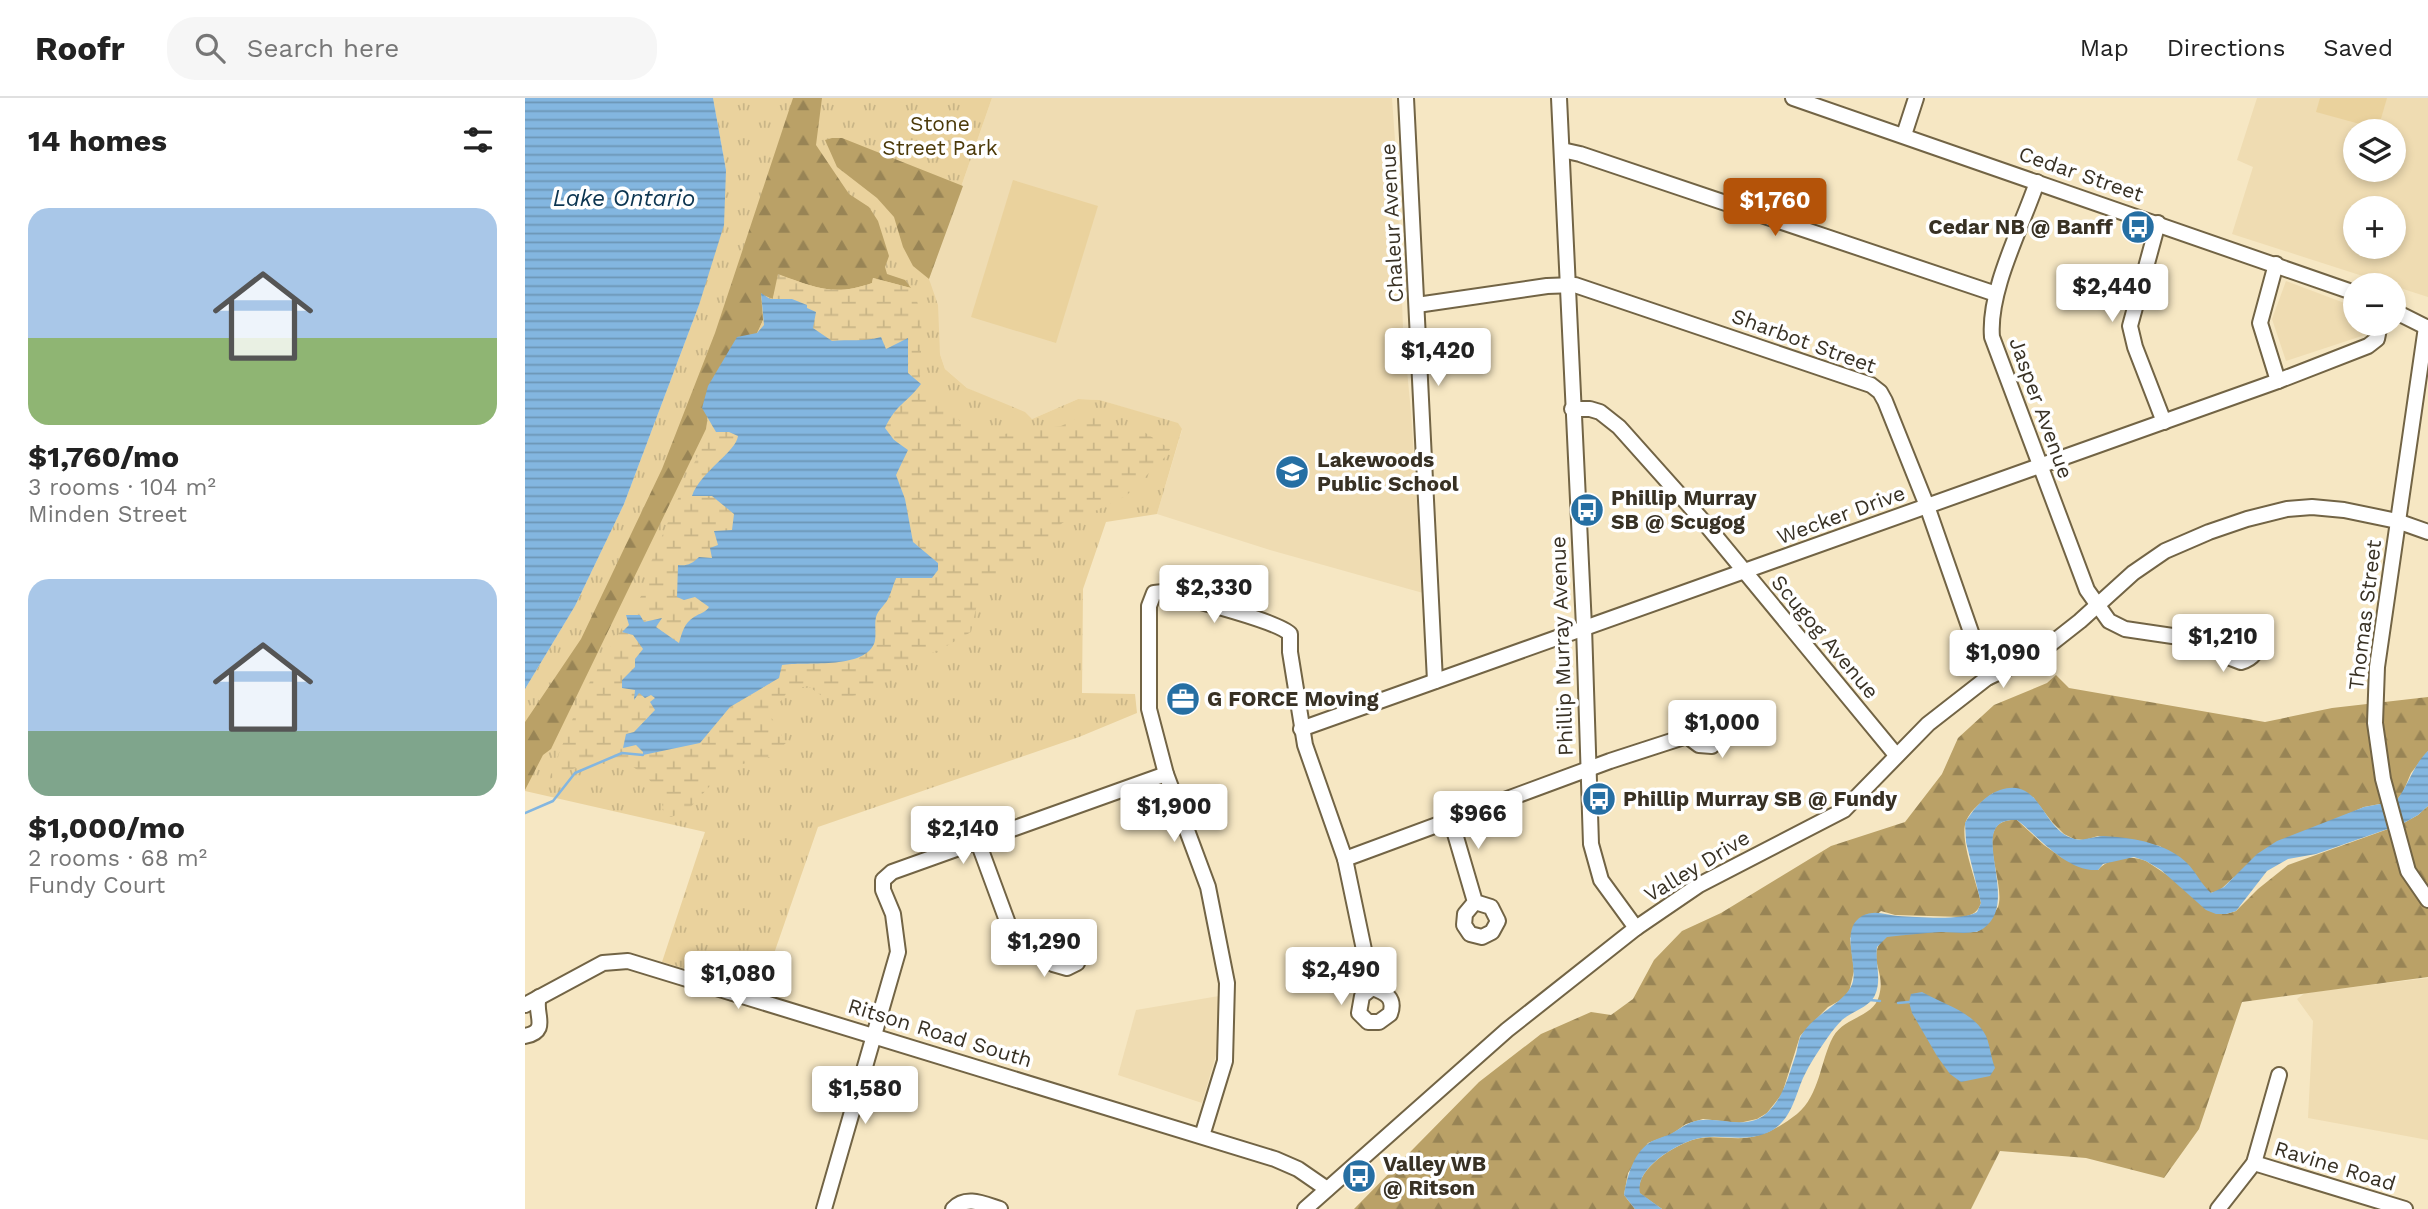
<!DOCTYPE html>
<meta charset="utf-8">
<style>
:root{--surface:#fff;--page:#f6f6f6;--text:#222;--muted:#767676;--line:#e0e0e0;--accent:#b45309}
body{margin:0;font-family:"Work Sans",sans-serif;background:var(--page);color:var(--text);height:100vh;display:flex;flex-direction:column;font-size:26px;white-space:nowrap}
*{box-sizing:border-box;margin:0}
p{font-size:23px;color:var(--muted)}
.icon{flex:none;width:38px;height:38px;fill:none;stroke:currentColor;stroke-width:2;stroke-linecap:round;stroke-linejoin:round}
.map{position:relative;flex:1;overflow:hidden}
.side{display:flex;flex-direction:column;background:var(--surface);width:525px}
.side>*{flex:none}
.controls{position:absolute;left:1818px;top:21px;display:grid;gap:14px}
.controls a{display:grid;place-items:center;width:63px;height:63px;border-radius:50%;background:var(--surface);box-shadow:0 4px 10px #0003;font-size:35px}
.price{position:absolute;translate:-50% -60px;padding:0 16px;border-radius:7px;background:#fff;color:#222;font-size:23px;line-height:46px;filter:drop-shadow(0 2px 4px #0008)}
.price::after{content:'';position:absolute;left:50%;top:42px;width:21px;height:16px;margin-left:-10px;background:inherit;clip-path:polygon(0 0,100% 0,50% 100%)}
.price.active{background:var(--accent);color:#fff}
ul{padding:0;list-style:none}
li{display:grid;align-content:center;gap:14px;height:371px;padding:0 28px}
li span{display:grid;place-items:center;height:217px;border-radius:21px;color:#555}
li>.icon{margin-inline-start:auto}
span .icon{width:126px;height:126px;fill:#fffc;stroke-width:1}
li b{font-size:30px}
h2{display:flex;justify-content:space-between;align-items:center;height:84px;padding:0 28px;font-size:30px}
header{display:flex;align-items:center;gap:42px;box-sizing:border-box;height:98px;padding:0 35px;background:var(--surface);border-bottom:2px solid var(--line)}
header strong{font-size:33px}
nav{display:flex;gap:38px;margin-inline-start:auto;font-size:24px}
.search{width:490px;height:63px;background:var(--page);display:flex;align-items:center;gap:18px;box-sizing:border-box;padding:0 24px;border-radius:28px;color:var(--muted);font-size:26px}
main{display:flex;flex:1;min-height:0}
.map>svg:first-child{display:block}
.built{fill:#efdcb2;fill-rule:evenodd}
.grass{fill:url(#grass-tufts)}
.forest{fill:url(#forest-firs)}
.wetland{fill:url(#wetland-marsh);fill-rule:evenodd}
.pitch{fill:#ead29d}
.water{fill:url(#water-rules)}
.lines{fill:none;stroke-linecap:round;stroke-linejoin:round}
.stream{stroke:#83b6e0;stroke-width:2.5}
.minor-casing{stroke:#726445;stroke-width:18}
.minor{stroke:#fff;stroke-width:14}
.labels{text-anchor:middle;stroke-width:7;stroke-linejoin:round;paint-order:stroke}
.park-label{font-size:21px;fill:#4b3908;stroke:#fff}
.street-label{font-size:21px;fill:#383124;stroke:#fff}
.poi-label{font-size:21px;font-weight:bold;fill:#383124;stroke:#fff;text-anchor:start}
.water-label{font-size:23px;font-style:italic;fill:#0c3551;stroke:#fff}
</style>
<header>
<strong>Roofr</strong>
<div class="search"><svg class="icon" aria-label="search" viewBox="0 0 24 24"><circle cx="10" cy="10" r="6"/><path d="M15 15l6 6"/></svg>Search here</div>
<nav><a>Map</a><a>Directions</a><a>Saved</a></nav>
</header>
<main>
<section class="side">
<h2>14 homes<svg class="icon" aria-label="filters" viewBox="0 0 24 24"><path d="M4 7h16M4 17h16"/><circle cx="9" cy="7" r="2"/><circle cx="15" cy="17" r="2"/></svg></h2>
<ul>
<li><span style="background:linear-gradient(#a9c7e8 60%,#8fb573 0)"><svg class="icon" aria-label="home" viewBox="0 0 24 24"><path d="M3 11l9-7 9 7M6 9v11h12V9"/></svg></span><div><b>$1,760/mo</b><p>3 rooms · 104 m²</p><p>Minden Street</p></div></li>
<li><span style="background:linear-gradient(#a9c7e8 70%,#7fa58c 0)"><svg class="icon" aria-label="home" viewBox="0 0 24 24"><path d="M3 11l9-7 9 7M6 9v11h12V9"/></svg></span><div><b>$1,000/mo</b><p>2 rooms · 68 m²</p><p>Fundy Court</p></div></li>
</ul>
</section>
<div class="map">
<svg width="1903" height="1111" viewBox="0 0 1903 1111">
<defs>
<pattern id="grass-tufts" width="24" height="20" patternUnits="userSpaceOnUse" patternTransform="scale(1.75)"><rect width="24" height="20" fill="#ead29d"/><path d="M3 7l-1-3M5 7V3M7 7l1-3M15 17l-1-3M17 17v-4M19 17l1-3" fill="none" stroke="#c9b587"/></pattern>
<pattern id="forest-firs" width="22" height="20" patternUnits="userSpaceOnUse" patternTransform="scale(1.75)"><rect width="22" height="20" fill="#baa167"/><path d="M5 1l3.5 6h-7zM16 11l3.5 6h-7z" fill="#988455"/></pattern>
<pattern id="wetland-marsh" width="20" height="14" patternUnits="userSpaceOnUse" patternTransform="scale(1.75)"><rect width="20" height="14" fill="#ead29d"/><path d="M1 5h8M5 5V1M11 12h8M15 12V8" fill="none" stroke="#c9b587"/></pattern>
<pattern id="water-rules" width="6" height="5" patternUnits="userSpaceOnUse" patternTransform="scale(1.75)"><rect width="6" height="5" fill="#83b6e0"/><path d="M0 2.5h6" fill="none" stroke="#6c95b5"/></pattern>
</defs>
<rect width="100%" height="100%" fill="#f6e7c3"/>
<g class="built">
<polygon points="467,0 867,0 873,85 878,231 886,314 898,495 745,452 632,416 657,332 653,326 575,302 553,301 507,321 442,290 420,271 415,256 404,181"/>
<path d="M1732 0H1903V199L1707 136 1728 69 1712 62ZM1830 33H1869V72H1830ZM1830 110H1869V149H1830Z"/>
<polygon points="1761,183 1830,209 1830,226 1845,226 1844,233 1840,237 1761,263 1747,221"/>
<polygon points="1903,880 1903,1042 1783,1020 1788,923 1772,901 1780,895"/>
<polygon points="694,898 693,950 677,1005 593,977 611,912"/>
</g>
<polygon class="grass" points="188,0 467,0 404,181 413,207 415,256 420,271 442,290 500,314 507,321 553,301 575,302 653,325 657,331 632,416 581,424 558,491 557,595 610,596 612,615 554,639 293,729 236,893 137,864 180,734 0,693 0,591 50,508 99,406 174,207 201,72"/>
<g class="forest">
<path d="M268 0H297L291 47 324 96 344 109 353 123 364 158 360 169 362 176 380 182 386 190 348 180 347 185C308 199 290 189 254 177L248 201 236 196 238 222 232 236 186 292 181 331 26 651 18 657 0 692V624L56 541 137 371 190 235Z"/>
<polygon points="307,40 317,40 438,88 404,181 388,168 378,149 369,119 352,100 312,69 300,42"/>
<path d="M1531 577 1544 590 1740 624 1807 610 1903 599V653L1886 675 1878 694 1871 703 1839 709 1802 725 1708 780 1694 793 1685 795 1635 748 1573 738 1559 742 1549 741 1539 736 1527 724 1508 699 1468 695C1459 702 1446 711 1441 723 1434 742 1452 784 1456 805 1452 815 1448 817 1437 819L1370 817 1356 813 1325 840 1329 873 1324 894 1316 902 1303 909 1275 938 1257 996 1242 1015 1232 1021 1214 1025 1178 1021 1161 1026 1147 1036 1123 1045 1103 1075 1099 1097 1110 1111H829L954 984 1016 936 1066 914 1086 917 1108 901 1129 862 1157 833 1196 815 1306 748 1380 724 1417 676 1433 640 1469 607 1522 585Z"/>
<path d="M1903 708V879L1717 904 1674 1031 1639 1080 1561 1060 1475 1053 1446 1111H1137L1114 1095C1111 1071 1147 1049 1167 1042 1188 1035 1210 1044 1231 1038 1247 1034 1259 1026 1272 1016 1295 997 1295 963 1308 939 1320 918 1348 920 1354 898 1360 877 1348 867 1352 852 1353 847 1357 842 1361 839 1376 832 1434 834 1452 834 1458 827 1469 817 1473 809 1482 784 1444 719 1492 722L1519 747 1536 759 1573 772C1584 759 1606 757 1621 763L1701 816 1711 813 1733 791 1763 767 1877 726 1893 717Z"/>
</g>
<path class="wetland" d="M253 176C289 189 308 199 347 185L348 180 386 190C402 216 395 250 395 280L419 311 451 335 472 337 536 328 557 318 572 320 592 328 616 332 645 351 642 357 601 398 570 413 551 416 536 426 522 445 474 473 454 496 446 534 411 554 393 558 344 595 317 600 297 598 283 588 264 592 245 617 261 645 245 659 214 667 194 678 162 713 146 719 139 715C134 686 124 680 101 664L55 668 24 681 57 597 119 493 121 476 160 384 247 204ZM392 284 388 296 368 312 360 330 369 342 383 352 371 377 380 401 388 444 413 465 371 480 364 499 351 517 350 544 344 552 334 560 316 563 283 566 261 561 255 570 254 580 205 609 175 645 140 606 116 593 121 537 97 533 101 528 136 520 131 529 161 551 198 508 189 468 244 414Z"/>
<g class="pitch">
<polygon points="1795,0 1862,0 1853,31 1791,14"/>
<polygon points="488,82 573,108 531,245 446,219"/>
</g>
<g class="water">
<polygon points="0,0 188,0 201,72 199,127 174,207 99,406 50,508 0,591"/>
<path d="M236 195 245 201H267L282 207V210L291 214 288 230 307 243C324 241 339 244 356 239L361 251 383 240V275L396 286C382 305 371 306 360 330L369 342 383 352 371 377 380 401 388 444 413 465V472L407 480H371C368 487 366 495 363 501 360 507 353 512 351 519 349 527 352 538 349 546 337 572 280 563 257 567L254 580 205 609 175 645 118 657V654L111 647 98 650 101 636 109 634 130 612 125 604 130 600 126 597 120 600 114 595 109 602 110 592 97 590V582L110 569V561L118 551 108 537 97 534 104 527 101 517H115L119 524 137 520 131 529 154 545C157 535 159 525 169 519 175 515 180 515 184 509L170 499 159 502 152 499 153 467C162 468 167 466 174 459L187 460 185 450 193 447 189 433 207 432 209 416 187 398H167C175 374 211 354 213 338L204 334H191L177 310 183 288 212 239 232 235 239 227Z"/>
<path d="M1903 653V708L1893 717 1877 726 1791 756 1763 761 1742 773 1711 813 1701 816H1691L1681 812 1636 772 1621 763 1609 759 1578 766 1573 772C1542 774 1514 739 1492 722 1437 719 1498 802 1459 830 1456 832 1453 834 1449 834 1439 836 1427 834 1416 834 1398 835 1380 837 1362 839L1352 849C1350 865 1357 882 1350 897 1345 909 1326 914 1317 922 1312 927 1307 933 1303 939 1294 952 1285 965 1278 980 1270 999 1266 1022 1246 1033 1220 1047 1192 1033 1167 1042 1147 1049 1110 1071 1115 1095L1137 1111H1110L1099 1097C1102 1079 1108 1056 1124 1045 1131 1040 1141 1039 1149 1034 1158 1029 1166 1022 1178 1022 1200 1020 1225 1033 1244 1013 1259 998 1264 976 1271 956 1273 949 1273 942 1277 936 1291 914 1323 904 1328 883 1332 864 1315 831 1337 818 1350 811 1361 817 1373 818 1392 819 1438 823 1452 814L1456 805 1441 744 1440 725C1448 711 1460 697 1475 692 1517 678 1516 733 1550 741 1557 743 1564 740 1571 739 1578 737 1585 739 1592 739 1615 741 1645 748 1662 765 1671 774 1676 786 1686 795L1699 789 1732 756 1752 743 1839 709 1871 703C1884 687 1888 667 1903 653Z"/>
<path d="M1397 894C1418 906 1449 914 1461 938 1465 947 1466 960 1470 970L1465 978 1436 984 1425 976 1412 958 1387 915 1384 904 1386 896Z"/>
</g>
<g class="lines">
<g class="stream">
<polyline points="0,715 28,703 50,675 97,655 118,657"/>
<polyline points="1345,902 1355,903"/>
<polyline points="1373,905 1384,904"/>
</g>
<g class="minor-casing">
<g id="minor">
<polyline points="881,0 910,583"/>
<polyline points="1034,0 1059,529 1066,746 1076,782 1111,830"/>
<polyline points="1268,0 1830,195"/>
<polyline points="1379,37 1391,0"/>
<polyline points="1037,52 1055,56 1471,196"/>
<path d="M1512 84C1497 129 1463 192 1467 239L1562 492 1584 523 1600 531 1695 545 1703 559 1716 564C1741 557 1737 529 1707 531L1695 545"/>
<polyline points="1633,125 1605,228 1610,249 1639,324"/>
<polyline points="1751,166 1735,225 1753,283"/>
<polyline points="892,207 1022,188 1050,187 1346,287 1355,294 1360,303 1402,408 1462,580"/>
<polyline points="1869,213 1903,230"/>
<polyline points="1901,229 1852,569 1850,625 1858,681 1883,773 1903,802"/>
<polyline points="1047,311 1065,311 1075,314 1094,329 1178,423 1371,657"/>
<polyline points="776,631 1753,283 1843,248 1852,241 1855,226"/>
<polyline points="926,722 950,804 940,816 939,827 945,836 957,839 967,834 973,823 966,809 950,804"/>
<polyline points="453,744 488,839 493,847 499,851 518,855 528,866 542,870 552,865 557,854 552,843 541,837 533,837 518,855"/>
<polyline points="820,761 1085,663 1162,638 1174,647 1187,648 1195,637 1196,626 1185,617 1171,618 1162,627 1162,638"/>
<polyline points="0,907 78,865 103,863 750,1061 773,1071 802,1091"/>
<path d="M0 938C26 933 8 915 14 899"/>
<path d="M677 1038 700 963 702 885 683 789 641 676 624 611V508L629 495 638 494C661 500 753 523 765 536V554L780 647 820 761 847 890 837 898 834 915 843 924H854L865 916C871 900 860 894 847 890"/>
<polyline points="1729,1065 1880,1111"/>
<polyline points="299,1111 373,854 368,816 358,792 358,782 367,774 641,676"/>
<path d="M428 1111C441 1097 459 1106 475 1111"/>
<polyline points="780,1111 982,932 1111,830 1174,787 1319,712 1403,626 1462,580 1513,556 1555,523 1608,475 1640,453 1684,434 1722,421 1762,411 1787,409 1819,412 1872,423 1903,434"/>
<polyline points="1693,1111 1729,1065 1754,977"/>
</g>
</g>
<use href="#minor" class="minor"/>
</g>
<defs>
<g id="bus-disc" transform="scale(1.75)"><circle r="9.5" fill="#266fa3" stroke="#fff"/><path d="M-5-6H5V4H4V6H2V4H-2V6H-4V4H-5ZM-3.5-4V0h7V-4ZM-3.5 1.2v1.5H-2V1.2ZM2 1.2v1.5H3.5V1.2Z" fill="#fff"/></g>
<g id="school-disc" transform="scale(1.75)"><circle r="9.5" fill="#266fa3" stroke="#fff"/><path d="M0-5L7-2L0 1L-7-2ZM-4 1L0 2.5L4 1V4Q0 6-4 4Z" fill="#fff"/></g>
<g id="office-disc" transform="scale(1.75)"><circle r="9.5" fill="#266fa3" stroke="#fff"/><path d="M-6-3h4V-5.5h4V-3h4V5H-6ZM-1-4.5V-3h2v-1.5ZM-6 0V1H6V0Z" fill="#fff"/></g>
</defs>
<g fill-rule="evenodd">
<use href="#bus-disc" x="1613" y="129"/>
<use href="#school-disc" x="767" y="374"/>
<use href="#bus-disc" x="1062" y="412"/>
<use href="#office-disc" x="658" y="601"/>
<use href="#bus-disc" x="1074" y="701"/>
<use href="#bus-disc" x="834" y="1078"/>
</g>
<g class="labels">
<g class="park-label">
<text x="415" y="33">Stone<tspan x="415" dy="24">Street Park</tspan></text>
</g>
<g class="street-label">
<text transform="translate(1556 76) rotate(19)" y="7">Cedar Street</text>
<text transform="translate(867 125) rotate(-93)" y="7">Chaleur Avenue</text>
<text transform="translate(1279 243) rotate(20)" y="7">Sharbot Street</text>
<text transform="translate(1516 310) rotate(70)" y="7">Jasper Avenue</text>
<text transform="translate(1316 417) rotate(-20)" y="7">Wecker Drive</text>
<text transform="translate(1840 517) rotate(-83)" y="7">Thomas Street</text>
<text transform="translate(1300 539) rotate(50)" y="7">Scugog Avenue</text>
<text transform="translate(1037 548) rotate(-92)" y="7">Phillip Murray Avenue</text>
<text transform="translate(1172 768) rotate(-31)" y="7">Valley Drive</text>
<text transform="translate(415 935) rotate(17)" y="7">Ritson Road South</text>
<text transform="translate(1810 1068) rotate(17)" y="7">Ravine Road</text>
</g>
<g class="poi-label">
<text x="1588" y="136" text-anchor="end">Cedar NB @ Banff</text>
<text x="792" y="369">Lakewoods<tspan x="792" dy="24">Public School</tspan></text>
<text x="1086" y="407">Phillip Murray<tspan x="1086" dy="24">SB @ Scugog</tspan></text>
<text x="682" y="608">G FORCE Moving</text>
<text x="1098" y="708">Phillip Murray SB @ Fundy</text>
<text x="858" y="1073">Valley WB<tspan x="858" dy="24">@ Ritson</tspan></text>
</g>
<g class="water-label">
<text x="99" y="108">Lake Ontario</text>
</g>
</g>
</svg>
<div class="controls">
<a><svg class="icon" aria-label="layers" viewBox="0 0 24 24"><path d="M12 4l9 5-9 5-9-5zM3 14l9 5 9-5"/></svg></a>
<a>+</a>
<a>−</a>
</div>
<b class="price active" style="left:1250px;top:140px">$1,760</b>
<b class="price" style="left:1587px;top:226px">$2,440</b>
<b class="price" style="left:913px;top:290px">$1,420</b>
<b class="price" style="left:689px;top:527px">$2,330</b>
<b class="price" style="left:1698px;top:576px">$1,210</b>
<b class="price" style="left:1478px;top:592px">$1,090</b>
<b class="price" style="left:1197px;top:662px">$1,000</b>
<b class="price" style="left:649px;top:746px">$1,900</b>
<b class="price" style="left:953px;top:753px">$966</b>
<b class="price" style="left:438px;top:768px">$2,140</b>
<b class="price" style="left:519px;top:881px">$1,290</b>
<b class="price" style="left:816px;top:909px">$2,490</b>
<b class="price" style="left:213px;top:913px">$1,080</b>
<b class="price" style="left:340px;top:1028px">$1,580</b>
</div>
</main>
